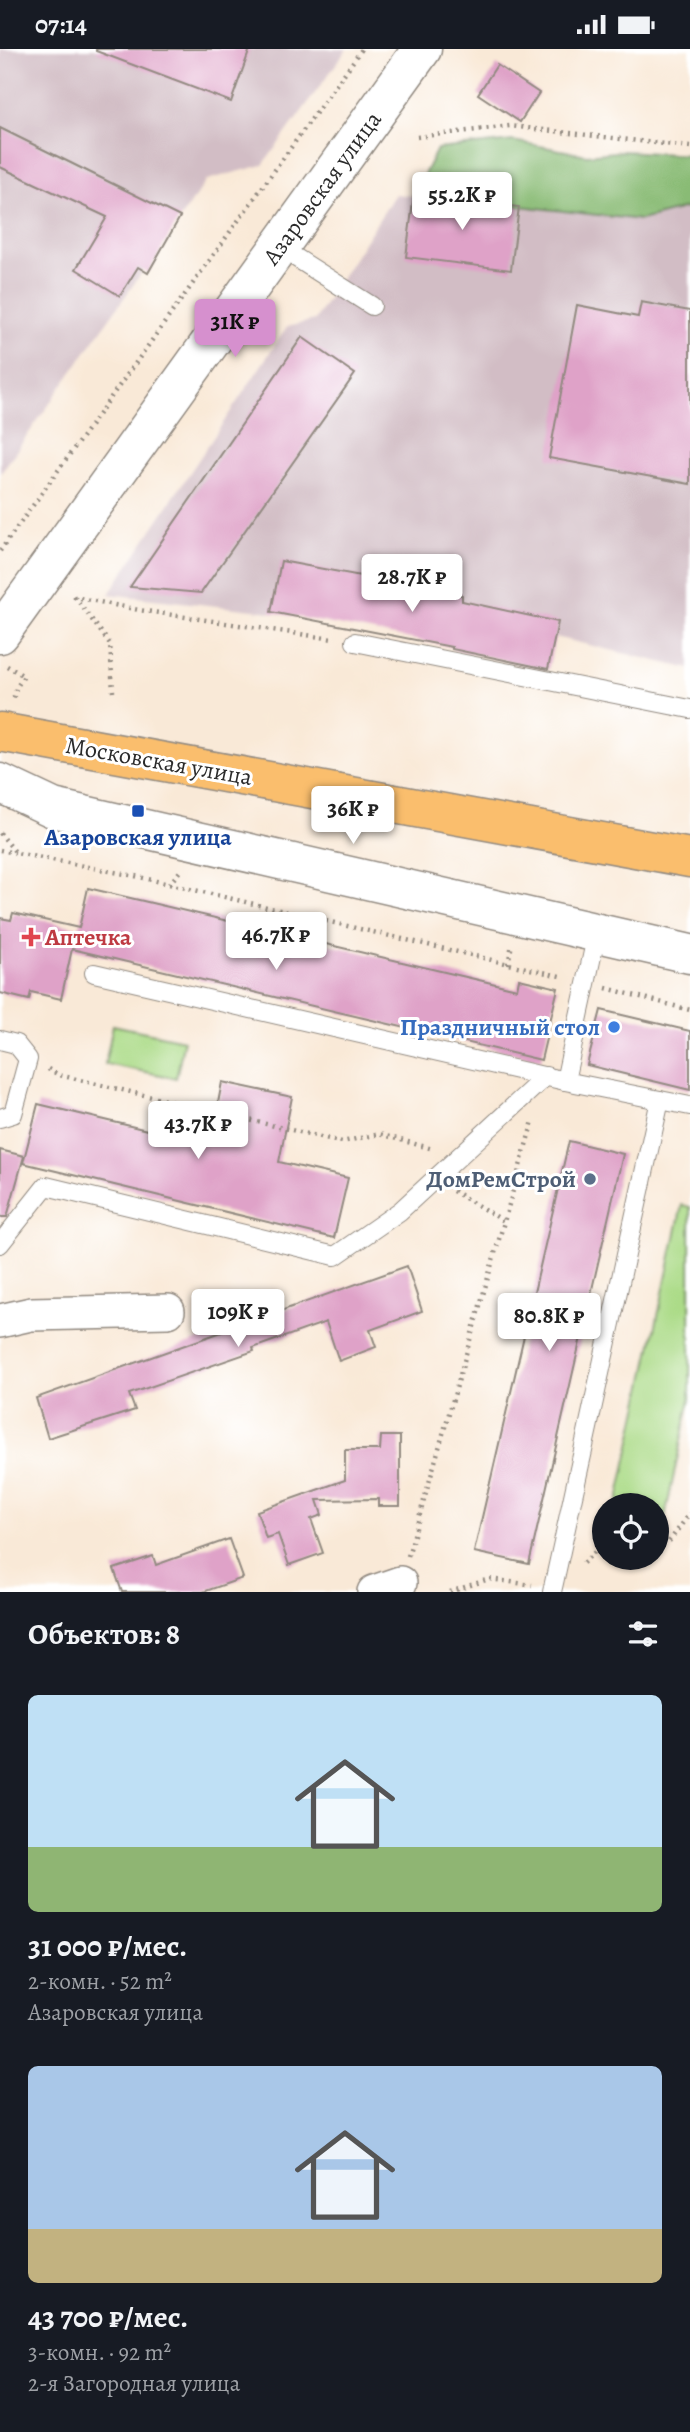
<!DOCTYPE html>
<html lang="ru">
<meta charset="utf-8">
<style>
:root{--surface:#171b24;--page:#242831;--text:#f1f3f6;--muted:#9ea1a6;--accent:#d690ce}
body{margin:0;font-family:Alegreya,serif;background:var(--page);color:var(--text);height:100vh;display:flex;flex-direction:column;font-size:26px;white-space:nowrap}
*{box-sizing:border-box;margin:0}
p{font-size:23px;color:var(--muted)}
.icon{flex:none;width:38px;height:38px;fill:none;stroke:currentColor;stroke-width:2;stroke-linecap:round;stroke-linejoin:round}
.map{position:relative;height:1543px;overflow:hidden}
.side{display:flex;flex-direction:column;background:var(--surface);flex:1}
.side>*{flex:none}
.tools{position:absolute;left:592px;top:1444px;display:grid;gap:14px}
.tools a{display:grid;place-items:center;width:77px;height:77px;border-radius:50%;background:var(--surface);box-shadow:0 2px 5px #0004;font-size:35px}
.price{position:absolute;translate:-50% -60px;padding:0 16px;border-radius:7px;background:#fff;color:#222;font-size:23px;line-height:46px;filter:drop-shadow(0 2px 4px #0008)}
.price::after{content:'';position:absolute;left:50%;top:42px;width:21px;height:16px;margin-left:-10px;background:inherit;clip-path:polygon(0 0,100% 0,50% 100%)}
.price.active{background:var(--accent);color:#111}
ul{padding:0;list-style:none}
li{display:grid;align-content:center;gap:14px;height:371px;padding:0 28px}
li span{display:grid;place-items:center;height:217px;border-radius:10px;color:#555}
li>.icon{margin-inline-start:auto}
span .icon{width:126px;height:126px;fill:#fffc;stroke-width:1}
li b{font-size:30px}
h2{display:flex;justify-content:space-between;align-items:center;height:84px;padding:0 28px;font-size:30px}
.status{display:flex;justify-content:space-between;align-items:center;height:49px;padding:0 35px;background:var(--surface);direction:ltr}
.status svg{height:19px;fill:currentColor}
.map>svg:first-child{display:block}
.industrial{fill:#d2bdc5}
.green{fill:#acdb88;stroke:#6c835a;stroke-width:2}
.forest{fill:#89bb74;stroke:#5a7350;stroke-width:2}
.building{fill:#dfa2c8}
.lines{fill:none;stroke-linecap:round;stroke-linejoin:round}
.service-casing{stroke:#928a81;stroke-width:20}
.minor-casing{stroke:#928a81;stroke-width:36}
.tertiary-casing{stroke:#928a81;stroke-width:41}
.primary-casing{stroke:#928a81;stroke-width:41}
.path{stroke:#928a81;stroke-width:4.5;stroke-dasharray:2 5;stroke-linecap:butt}
.service{stroke:#fff;stroke-width:18}
.minor{stroke:#fff;stroke-width:33}
.tertiary{stroke:#fff;stroke-width:38}
.primary{stroke:#fabe6d;stroke-width:38}
.transit-dot{fill:#1a4fb4;stroke:#fff;stroke-width:2.5}
.health-dot{fill:#e0444e;stroke:#fff;stroke-width:2.5}
.shop-dot{fill:#3f7fe0;stroke:#fff;stroke-width:2.5}
.service-dot{fill:#5c6f8a;stroke:#fff;stroke-width:2.5}
.labels{text-anchor:middle;stroke-width:6;stroke-linejoin:round;paint-order:stroke}
.street-label{font-size:24px;fill:#2b2b2b;stroke:#fff}
.transit-label{font-size:24px;font-weight:bold;fill:#164399;stroke:#fff}
.health-label{font-size:24px;font-weight:bold;fill:#be3a42;stroke:#fff;text-anchor:start}
.shop-label{font-size:24px;font-weight:bold;fill:#366cbe;stroke:#fff;text-anchor:end}
.service-label{font-size:24px;font-weight:bold;fill:#4e5e75;stroke:#fff;text-anchor:end}
</style>
<div class="status"><b>07:14</b><svg viewBox="0 0 49 12"><path d="M0 12V9h3v3zM5 12V6h3v6zM10 12V3h3v9zM15 12V0h3v12zM26 1h20v11H26zM47 4h2v5h-2z"/></svg></div>
<div class="map">
<svg width="690" height="1543" viewBox="0 0 690 1543">
<rect width="100%" height="100%" fill="#fff"/>
<filter id="ink" filterUnits="userSpaceOnUse"><feTurbulence type="fractalNoise" baseFrequency=".0143" numOctaves="2"/><feDisplacementMap in="SourceGraphic" scale="14" xChannelSelector="R" yChannelSelector="G"/><feConvolveMatrix kernelMatrix="1 2 1 2 8 2 1 2 1" color-interpolation-filters="sRGB"/></filter>
<filter id="wash" filterUnits="userSpaceOnUse"><feTurbulence type="fractalNoise" baseFrequency=".00686" numOctaves="4" result="noise"/><feDisplacementMap in="SourceGraphic" scale="28" xChannelSelector="R" yChannelSelector="G"/><feGaussianBlur stdDeviation="1.57" result="paint"/><feColorMatrix in="noise" values="0 0 0 0 0 0 0 0 0 0 0 0 0 0 0 0 0 1.4 0 .05"/><feComposite in="paint" operator="in"/></filter>
<g filter="url(#wash)">
<rect width="100%" height="100%" fill="#f9e9d7"/>
<g class="industrial">
<polygon points="0,0 347,0 263,116 207,131 0,425"/>
<polygon points="395,145 641,171 690,158 690,620 555,588 548,621 452,600 452,597 271,563 109,545 287,278 315,271"/>
</g>
<g class="green">
<polygon points="113,976 184,991 176,1029 105,1015"/>
<polygon points="682,1156 690,1158 690,1350 662,1482 656,1481 656,1456 617,1456"/>
</g>
<polygon class="forest" points="513,92 587,106 623,102 690,106 690,158 641,171 414,145 437,100"/>
<g id="blocks">
<g class="building">
<polygon points="96,0 250,0 231,53 96,2"/>
<polygon points="497,16 539,44 520,73 478,45"/>
<polygon points="0,79 180,168 148,224 138,218 120,247 76,220 107,168 0,118"/>
<polygon points="414,145 519,158 511,221 406,208"/>
<polygon points="641,253 690,262 690,435 549,409 577,256 638,268"/>
<polygon points="302,288 355,325 201,544 130,538"/>
<polygon points="281,512 462,546 462,552 558,573 548,620 452,600 452,598 271,563"/>
<polygon points="88,839 517,940 519,930 558,939 541,1011 72,900 61,950 31,943 29,951 0,944 0,869 11,871 13,864 79,879"/>
<polygon points="601,961 690,982 690,1041 587,1016"/>
<polygon points="222,1033 292,1048 279,1113 348,1129 334,1189 23,1114 38,1055 210,1096"/>
<polygon points="569,1092 623,1105 529,1515 474,1503"/>
<polygon points="0,1101 24,1107 7,1168 0,1168"/>
<polygon points="407,1217 422,1262 370,1281 376,1298 339,1312 326,1273 253,1299 254,1302 129,1345 135,1361 48,1389 36,1349"/>
<polygon points="381,1387 400,1387 400,1457 378,1457 378,1450 317,1451 322,1466 311,1470 323,1504 289,1516 278,1485 266,1489 257,1462 345,1431 345,1401 380,1401"/>
<polygon points="229,1490 243,1529 203,1543 122,1543 114,1520 153,1507 156,1516"/>
</g>
</g>
</g>
<g filter="url(#ink)">
<use href="#blocks" fill-opacity="0" stroke="#928a81" stroke-width="2"/>
<g class="lines">
<g class="service-casing">
<g id="service">
<polyline points="279,198 372,257"/>
<polyline points="355,593 690,660"/>
<polyline points="94,924 565,1032 597,884"/>
<polyline points="0,991 16,995 28,1010 13,1065 0,1069"/>
<polyline points="565,1032 690,1057"/>
<polyline points="0,1195 46,1137 335,1207 400,1162 546,1027"/>
<polyline points="552,1543 660,1051"/>
</g>
</g>
<g class="minor-casing">
<g id="minor">
<polyline points="0,1272 31,1265 168,1262"/>
<polyline points="374,1543 400,1534"/>
</g>
</g>
<g class="tertiary-casing">
<g id="tertiary">
<polyline points="0,585 422,0"/>
<polyline points="0,734 53,759 690,905"/>
</g>
</g>
<g class="primary-casing">
<polyline id="primary" points="0,683 690,809"/>
</g>
<g class="path">
<polyline points="417,88 510,77 690,98"/>
<polyline points="0,502 362,0"/>
<polyline points="7,617 24,627 16,639 13,651"/>
<polyline points="113,643 110,595 75,548 139,561 333,590"/>
<polyline points="0,784 16,804 135,827 564,928"/>
<polyline points="0,801 15,804"/>
<polyline points="169,835 181,821"/>
<polyline points="508,915 512,895"/>
<polyline points="606,939 690,961"/>
<polyline points="48,1020 59,1026 342,1093 379,1085 433,1100"/>
<polyline points="453,1142 504,1172"/>
<polyline points="656,1495 668,1494 690,1464"/>
<polyline points="408,1507 533,1072"/>
<polyline points="583,1514 599,1499 604,1499"/>
<polyline points="450,1543 489,1530 532,1536"/>
</g>
<use href="#service" class="service"/>
<use href="#minor" class="minor"/>
<use href="#tertiary" class="tertiary"/>
<use href="#primary" class="primary"/>
</g>
</g>
<rect class="transit-dot" x="131" y="755" width="14" height="14" rx="3.5"/>
<path class="health-dot" d="M27.5 877.5h7v7h7v7h-7v7h-7v-7h-7v-7h7z"/>
<circle class="shop-dot" cx="614" cy="978" r="7"/>
<circle class="service-dot" cx="590" cy="1130" r="7"/>
<g class="labels">
<g class="street-label">
<text transform="translate(322 139) rotate(-54)" y="8">Азаровская улица</text>
<text transform="translate(159 712) rotate(10)" y="8">Московская улица</text>
</g>
<g class="transit-label">
<text x="138" y="796">Азаровская улица</text>
</g>
<g class="health-label">
<text x="45" y="896">Аптечка</text>
</g>
<g class="shop-label">
<text x="600" y="986">Праздничный стол</text>
</g>
<g class="service-label">
<text x="576" y="1138">ДомРемСтрой</text>
</g>
</g>
</svg>
<div class="tools">
<a><svg class="icon" aria-label="locate" viewBox="0 0 24 24"><circle cx="12" cy="12" r="6"/><path d="M12 2v4M12 18v4M2 12h4M18 12h4"/></svg></a>
</div>
<b class="price" style="left:462px;top:183px">55.2K ₽</b>
<b class="price active" style="left:235px;top:310px">31K ₽</b>
<b class="price" style="left:412px;top:565px">28.7K ₽</b>
<b class="price" style="left:353px;top:797px">36K ₽</b>
<b class="price" style="left:276px;top:923px">46.7K ₽</b>
<b class="price" style="left:198px;top:1112px">43.7K ₽</b>
<b class="price" style="left:238px;top:1300px">109K ₽</b>
<b class="price" style="left:549px;top:1304px">80.8K ₽</b>
</div>
<section class="side">
<h2>Объектов: 8<svg class="icon" aria-label="filters" viewBox="0 0 24 24"><path d="M4 7h16M4 17h16"/><circle cx="9" cy="7" r="2"/><circle cx="15" cy="17" r="2"/></svg></h2>
<ul>
<li><span style="background:linear-gradient(#bfe0f5 70%,#8fb573 0)"><svg class="icon" aria-label="home" viewBox="0 0 24 24"><path d="M3 11l9-7 9 7M6 9v11h12V9"/></svg></span><div><b>31 000 ₽/мес.</b><p>2-комн. · 52 m²</p><p>Азаровская улица</p></div></li>
<li><span style="background:linear-gradient(#a9c7e8 75%,#c2b280 0)"><svg class="icon" aria-label="home" viewBox="0 0 24 24"><path d="M3 11l9-7 9 7M6 9v11h12V9"/></svg></span><div><b>43 700 ₽/мес.</b><p>3-комн. · 92 m²</p><p>2-я Загородная улица</p></div></li>
</ul>
</section>
